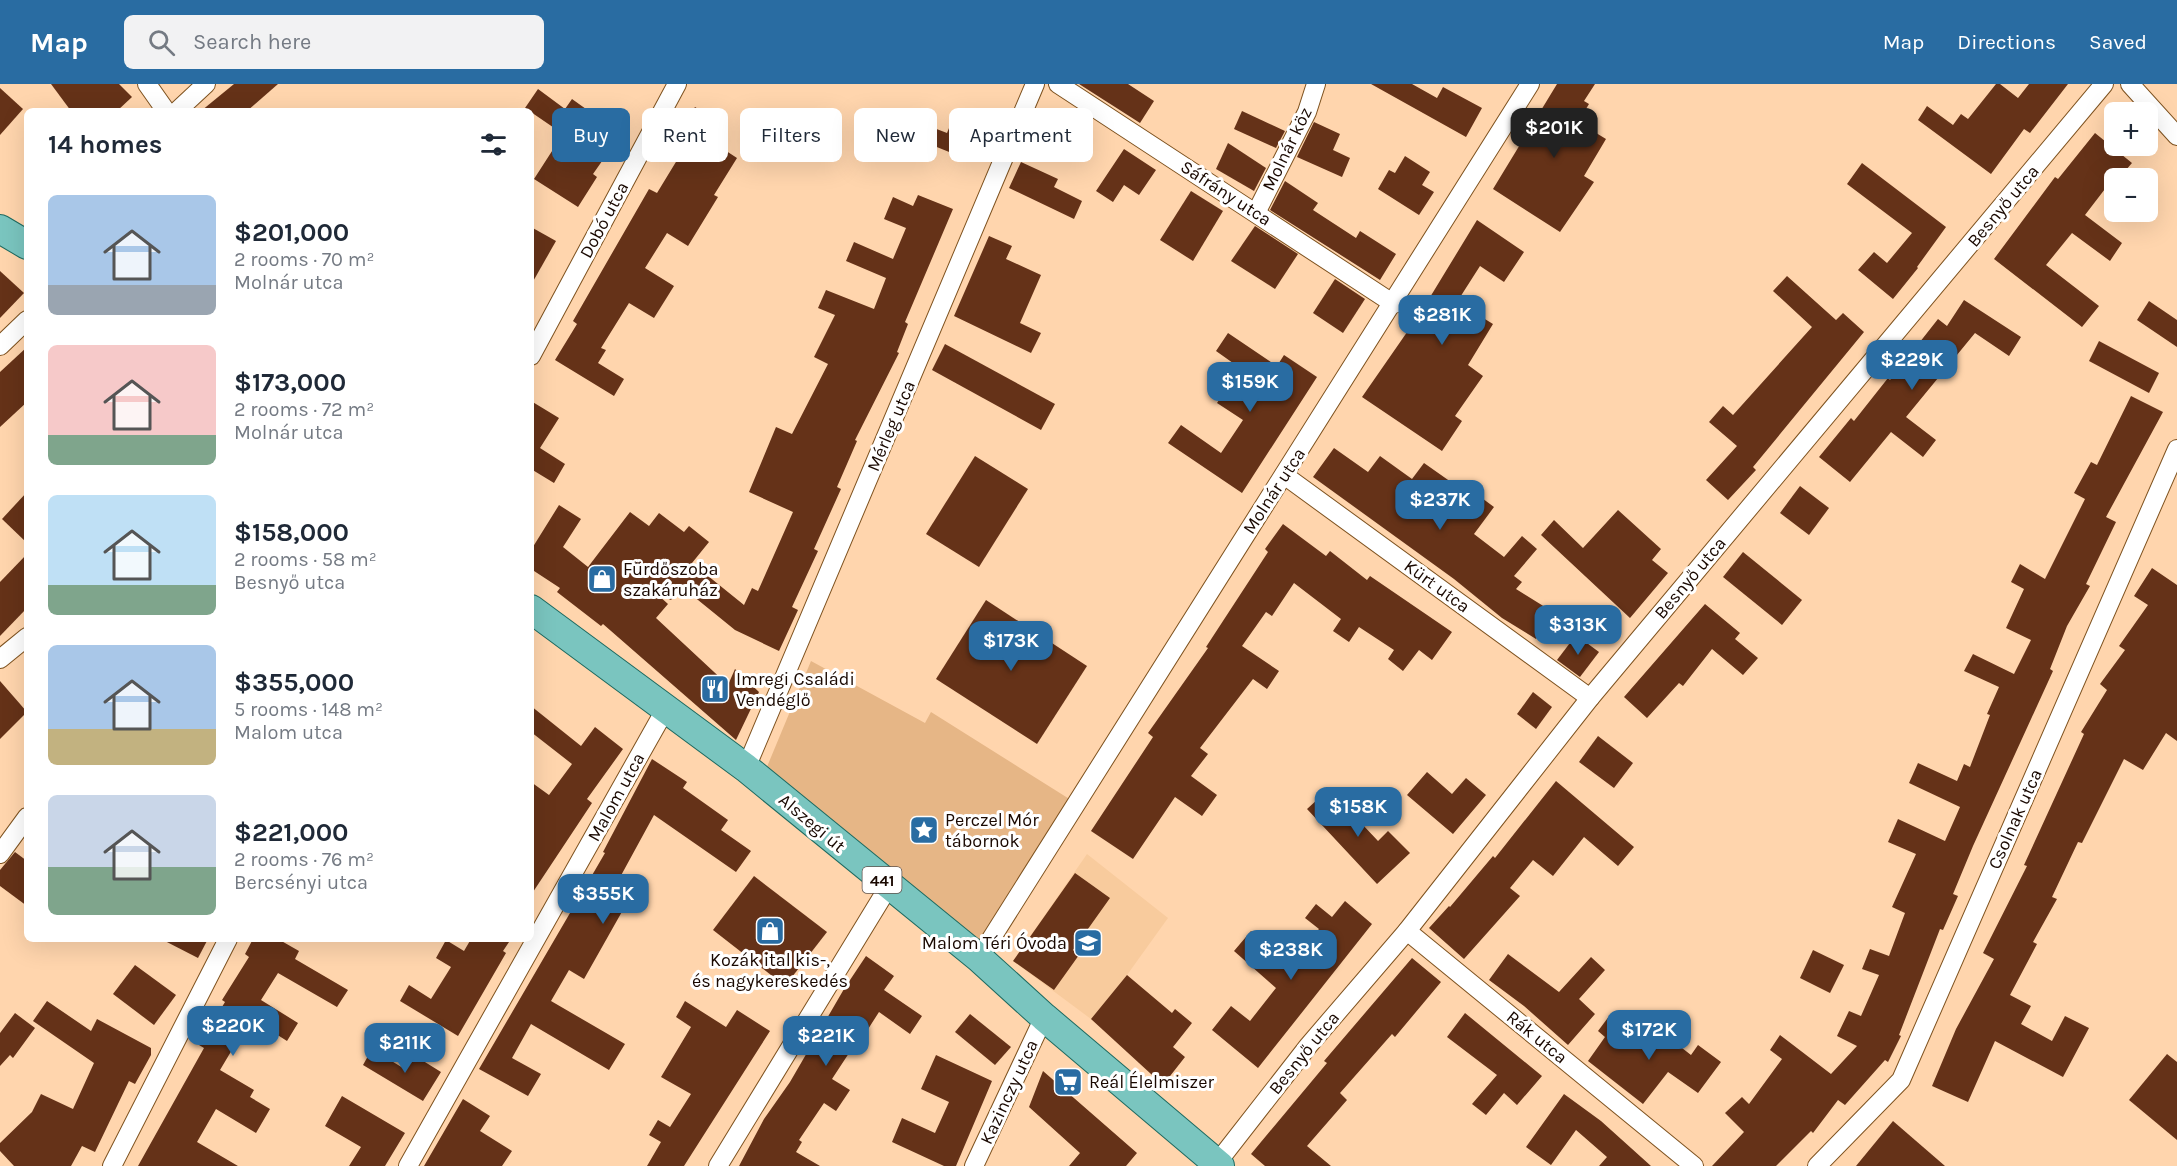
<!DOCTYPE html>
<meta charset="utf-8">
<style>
:root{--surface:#fff;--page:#f2f2f3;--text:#1f2937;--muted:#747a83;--accent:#296ca2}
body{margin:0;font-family:Karla,sans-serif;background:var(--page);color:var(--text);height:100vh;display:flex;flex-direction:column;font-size:22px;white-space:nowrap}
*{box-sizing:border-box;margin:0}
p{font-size:20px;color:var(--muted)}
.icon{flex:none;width:33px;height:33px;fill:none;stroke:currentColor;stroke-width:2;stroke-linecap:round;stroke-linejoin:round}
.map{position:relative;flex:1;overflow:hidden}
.panel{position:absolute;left:24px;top:24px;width:510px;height:834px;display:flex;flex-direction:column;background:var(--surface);border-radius:9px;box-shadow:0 6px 24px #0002}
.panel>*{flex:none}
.guide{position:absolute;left:552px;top:24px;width:570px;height:54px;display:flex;gap:12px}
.tools{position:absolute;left:2104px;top:18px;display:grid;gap:12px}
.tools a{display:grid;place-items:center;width:54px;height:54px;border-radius:9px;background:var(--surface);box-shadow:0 6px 24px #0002;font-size:30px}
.price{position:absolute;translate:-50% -51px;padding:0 14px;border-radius:12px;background:var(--accent);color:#fff;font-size:20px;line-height:39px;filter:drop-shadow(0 2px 3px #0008)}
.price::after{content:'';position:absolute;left:50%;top:36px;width:18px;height:14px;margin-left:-9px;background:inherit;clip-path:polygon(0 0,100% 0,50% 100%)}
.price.current{background:#222;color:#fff}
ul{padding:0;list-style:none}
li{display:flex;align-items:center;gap:18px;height:150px;padding:0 24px}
li span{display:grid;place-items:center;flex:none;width:168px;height:120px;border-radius:9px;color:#555}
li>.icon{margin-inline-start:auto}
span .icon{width:72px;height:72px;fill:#fffc;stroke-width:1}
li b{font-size:26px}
h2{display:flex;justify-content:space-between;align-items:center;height:72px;padding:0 24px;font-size:26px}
.chip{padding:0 21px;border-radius:9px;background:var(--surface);box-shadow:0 6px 24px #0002;font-size:21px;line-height:54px}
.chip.current{background:var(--accent);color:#fff}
header{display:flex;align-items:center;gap:36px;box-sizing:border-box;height:84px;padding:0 30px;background:var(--accent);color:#fff}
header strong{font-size:28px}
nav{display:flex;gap:33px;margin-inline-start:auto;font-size:21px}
.search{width:420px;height:54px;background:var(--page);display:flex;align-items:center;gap:15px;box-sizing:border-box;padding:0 21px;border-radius:9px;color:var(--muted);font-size:22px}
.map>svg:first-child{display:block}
.built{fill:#f8cb9d}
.green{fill:#e6b686}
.building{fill:#653218}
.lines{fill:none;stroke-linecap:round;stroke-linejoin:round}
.minor-casing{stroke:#7e521f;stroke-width:20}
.primary-casing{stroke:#1e6a60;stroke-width:30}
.minor{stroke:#fff;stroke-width:18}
.primary{stroke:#7ac5bf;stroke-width:28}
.labels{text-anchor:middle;stroke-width:6;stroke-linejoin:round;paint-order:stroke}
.shield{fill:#fff;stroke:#5e524c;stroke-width:1.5}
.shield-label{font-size:16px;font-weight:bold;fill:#190800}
.street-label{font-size:18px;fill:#190800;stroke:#fff}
.poi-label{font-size:18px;fill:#190800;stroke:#fff;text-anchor:start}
</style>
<header>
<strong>Map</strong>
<div class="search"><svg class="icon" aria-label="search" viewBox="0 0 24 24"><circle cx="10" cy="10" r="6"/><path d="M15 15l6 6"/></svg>Search here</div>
<nav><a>Map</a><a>Directions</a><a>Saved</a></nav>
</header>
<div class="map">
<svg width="2177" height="1082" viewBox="0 0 2177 1082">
<rect width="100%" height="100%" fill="#ffd5ad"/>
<polygon class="built" points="1087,770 1168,834 1127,891 1091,935 1013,877"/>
<polygon class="green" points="811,577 925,639 931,628 1071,716 981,859 764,690"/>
<g class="building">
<polygon points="51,0 119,0 132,13 117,27 71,27"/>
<polygon points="234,0 278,0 247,27 201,27"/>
<polygon points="1079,0 1128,0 1154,17 1140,39"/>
<polygon points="1371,0 1412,0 1437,14 1443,3 1482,24 1466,53"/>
<polygon points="1557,0 1595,0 1584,17 1589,20 1578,38 1606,55 1584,92 1594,98 1560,148 1493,105"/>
<polygon points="1996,0 2000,0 2018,14 2029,0 2068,0 2030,49 2024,45 1991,90 1918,36 1927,22 1953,41 1961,30 1968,35"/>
<polygon points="0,4 23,25 0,51"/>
<polygon points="538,5 565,25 572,15 621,50 593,90 597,93 578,123 534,95 563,50 525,24"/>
<polygon points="695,23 725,42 714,59 737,74 714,111 718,113 688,162 667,149 645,184 674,202 654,234 629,219 601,264 606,266 598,279 624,295 614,312 555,276 577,240 573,237 649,105 657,109 682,68 671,61"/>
<polygon points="1242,27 1285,47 1276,64 1234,45"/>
<polygon points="953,34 987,47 974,78 907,51 913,36 947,49"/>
<polygon points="1314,38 1340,50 1333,66 1350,74 1342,93 1297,73"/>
<polygon points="2095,49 2132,79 2119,94 2115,94 2115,107 2108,101 2085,131 2122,159 2110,177 2072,149 2046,181 2099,222 2082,243 1994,175 2055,93 2058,95"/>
<polygon points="1228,59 1266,84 1254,107 1216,85"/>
<polygon points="1124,65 1156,86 1139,111 1124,101 1113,118 1096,107"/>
<polygon points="1405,72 1430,88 1422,101 1434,108 1419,131 1378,105 1389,86 1395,89"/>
<polygon points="1021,78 1058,95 1054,103 1082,117 1074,135 1009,104"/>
<polygon points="1862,79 1946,143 1917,183 1918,184 1893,215 1858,186 1874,168 1887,179 1912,149 1847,100"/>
<polygon points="1285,97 1318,119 1313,126 1356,154 1360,147 1396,170 1380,196 1270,126"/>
<polygon points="1191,107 1223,127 1193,177 1160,156"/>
<polygon points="918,111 953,125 905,238 908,240 897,268 899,269 855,356 857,357 837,403 841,405 814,465 818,467 792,523 798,526 779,567 735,546 682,503 671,516 657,510 668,520 656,534 728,601 735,585 759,608 736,656 603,540 601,542 557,508 560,504 531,485 531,466 559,421 581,435 563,463 588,483 630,428 649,442 659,429 684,448 689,442 709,458 692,479 744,521 752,504 758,507 793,428 749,408 776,343 792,350 828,280 814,273 835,231 818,224 826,206 874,225 886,194 846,177 854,158 893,175 906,144 884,135 893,113 913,122"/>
<polygon points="1477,136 1524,168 1504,198 1480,182 1457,218 1493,240 1468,281 1483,292 1455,332 1462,337 1442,367 1362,313 1421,228"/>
<polygon points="1255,142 1298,170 1275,205 1231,177"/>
<polygon points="531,143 556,157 531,201"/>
<polygon points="989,152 1012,162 1006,175 1041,191 1020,239 1041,249 1031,269 954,232"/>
<polygon points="0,187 24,209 0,234"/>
<polygon points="1787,192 1836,236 1843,229 1864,248 1753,383 1756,386 1728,416 1706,396 1737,362 1709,338 1723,322 1733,331 1812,243 1773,207"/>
<polygon points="1335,195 1365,215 1343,249 1313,229"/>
<polygon points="1964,216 2021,253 2009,272 1975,249 1906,333 1936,356 1923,373 1891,348 1850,398 1819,373 1851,334 1854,337 1888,294 1890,296 1938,235 1947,242"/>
<polygon points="2149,217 2177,236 2177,263 2137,236"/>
<polygon points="1228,249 1277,282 1284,271 1317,293 1242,409 1168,359 1181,341 1221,369 1243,336 1217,319 1240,284 1216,267"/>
<polygon points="2099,257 2159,289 2149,309 2089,277"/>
<polygon points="945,260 1055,320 1041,346 932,286"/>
<polygon points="27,263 27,318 0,343 0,288"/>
<polygon points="2131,312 2163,328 2106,433 2116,438 2086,500 2090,502 2067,542 2050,585 2053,587 1973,762 1953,810 1958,812 1943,846 1940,845 1899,951 1901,952 1888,978 1885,976 1845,1021 1838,1016 1813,1049 1811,1047 1776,1082 1712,1082 1744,1048 1725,1029 1742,1013 1749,1020 1782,975 1770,966 1780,951 1831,990 1857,962 1837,952 1849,927 1861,932 1879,891 1862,885 1870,865 1889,872 1905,829 1892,823 1916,770 1888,758 1898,735 1945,757 1960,723 1909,699 1918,679 1957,697 1964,680 1970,683 1990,631 1987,630 1999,603 1964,587 1973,570 2014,590 2031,556 2006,544 2024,505 2011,498 2020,480 2045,495 2085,415 2074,409 2091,378 2097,381"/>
<polygon points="531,317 559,334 540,364 565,380 554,399 531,385"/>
<polygon points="1334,364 1368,388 1380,372 1412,395 1424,379 1468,410 1471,406 1494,423 1474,450 1504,473 1522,452 1537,465 1514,492 1522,498 1516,505 1553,528 1536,555 1502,534 1454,495 1313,393"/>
<polygon points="975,372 1028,405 979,483 926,450"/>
<polygon points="1800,402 1829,424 1809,451 1780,429"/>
<polygon points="27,408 27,459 2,435"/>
<polygon points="1618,426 1661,465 1652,476 1668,489 1630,534 1541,451 1554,436 1583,464"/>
<polygon points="1283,440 1326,472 1330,467 1367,496 1370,492 1452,548 1432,576 1419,566 1403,587 1388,575 1394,566 1359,543 1349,558 1333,547 1341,535 1294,499 1272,532 1266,528 1242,562 1279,587 1267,605 1253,595 1200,664 1208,670 1191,692 1217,711 1202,732 1175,713 1133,775 1091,747 1153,653 1148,649 1208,564 1206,563 1268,468 1265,465"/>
<polygon points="1743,468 1802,516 1782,541 1723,493"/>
<polygon points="27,470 27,524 0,552 0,498"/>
<polygon points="2152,484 2177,501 2177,657 2166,649 2143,686 2124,675 2082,759 2078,758 2052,813 2057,815 2033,858 2037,860 2010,911 2031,922 2021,940 2052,957 2065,932 2089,944 2063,993 1995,957 1968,1018 1932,1002 1956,945 1994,875 1983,869 2027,782 2024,781 2084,650 2081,648 2107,606 2100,600 2125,566 2119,562 2148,521 2134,512"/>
<polygon points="986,516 1087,582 1037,660 936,595"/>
<polygon points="1705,520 1740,549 1735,555 1758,574 1743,591 1712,565 1683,602 1679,599 1647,634 1624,613"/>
<polygon points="1576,551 1599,568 1580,593 1557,576"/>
<polygon points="0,597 27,628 0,655"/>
<polygon points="1533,608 1552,623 1536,645 1517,630"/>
<polygon points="531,622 581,662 595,643 623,665 587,715 592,719 531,811 531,698 549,711 572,680 531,648"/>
<polygon points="1598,652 1633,679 1614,704 1579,678"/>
<polygon points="652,675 687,698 683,704 728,736 721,746 751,767 736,788 654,731 612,808 628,817 584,895 569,886 551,917 625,960 609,986 531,940 512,974 541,990 528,1012 479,985 605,769 603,768"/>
<polygon points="1427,688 1452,710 1466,694 1486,711 1453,750 1407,711"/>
<polygon points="1556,697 1634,763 1618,782 1584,753 1553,792 1533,776 1510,804 1520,812 1464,875 1429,844 1449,822 1450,823 1493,772 1495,774"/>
<polygon points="1329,705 1378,757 1388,747 1410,769 1377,800 1307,725"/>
<polygon points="15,768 27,777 27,822 0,802 0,786"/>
<polygon points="1075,789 1110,814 1073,866 1079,871 1054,906 1013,877"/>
<polygon points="754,792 827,848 785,902 713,846"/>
<polygon points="1345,817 1372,840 1258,984 1212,946 1231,922 1250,937 1276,904 1234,867 1251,847 1288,880 1319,845 1305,834 1316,820 1332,833"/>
<polygon points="161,855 208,855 198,874"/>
<polygon points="253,855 278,855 299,867 295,875 348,906 337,923 278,889 261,916 298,939 287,957 251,934 220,986 254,1006 250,1013 270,1025 256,1049 216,1025 197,1058 238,1082 138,1082 204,964 199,961 225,918 222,916 249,873 245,870"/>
<polygon points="471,855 511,855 503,867 506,869 458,952 400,917 409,901 431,915 451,883 436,874 446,856 464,867"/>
<polygon points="1813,866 1844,881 1830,909 1800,894"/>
<polygon points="1508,870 1559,908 1591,873 1605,886 1579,915 1595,930 1568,961 1524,922 1489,896"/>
<polygon points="866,872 894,892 884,906 922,932 910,950 879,928 854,967 851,966 832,995 850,1006 836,1027 824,1019 799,1056 802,1058 796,1068 820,1082 739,1082 764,1035 790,998 844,905"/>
<polygon points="1412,874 1441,898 1395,953 1392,950 1340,1009 1347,1016 1307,1062 1331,1082 1265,1082 1251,1070 1327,979 1324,977"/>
<polygon points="135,881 176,911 154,941 113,910"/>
<polygon points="1127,891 1172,929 1175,925 1192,939 1173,963 1185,973 1163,1001 1091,935"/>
<polygon points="47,917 91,947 97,935 151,964 151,971 135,1000 129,997 95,1068 82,1062 71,1082 14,1082 0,1067 0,1059 32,1028 41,1010 73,1025 94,979 33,937"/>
<polygon points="685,917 726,943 737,926 770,947 684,1082 647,1082 661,1058 649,1051 658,1036 670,1043 691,1010 661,993 691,943 676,933"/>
<polygon points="15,929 35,944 13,974 10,971 0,982 0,949"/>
<polygon points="1465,929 1542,992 1517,1021 1504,1009 1486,1031 1472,1020 1497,991 1447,953"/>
<polygon points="970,930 1011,963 995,981 955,948"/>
<polygon points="1610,931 1643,958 1655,943 1691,971 1698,961 1721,978 1698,1009 1668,988 1643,1020 1588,977 1605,953 1598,947"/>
<polygon points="372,965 403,984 412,970 441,988 423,1017 363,981"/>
<polygon points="2167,970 2177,978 2177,1056 2129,1016"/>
<polygon points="936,971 992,997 956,1082 944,1082 892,1058 902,1034 935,1049 949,1018 921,1005"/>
<polygon points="1043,987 1137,1069 1126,1082 1069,1082 1080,1069 1029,1023"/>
<polygon points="1564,1010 1601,1037 1651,1082 1599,1082 1607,1073 1576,1046 1551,1081 1526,1063"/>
<polygon points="342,1012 405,1049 385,1082 349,1082 361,1063 325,1042"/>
<polygon points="463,1015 490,1032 480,1047 512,1067 502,1082 424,1082"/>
<polygon points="1893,1037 1945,1082 1856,1082"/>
</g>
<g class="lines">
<g class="minor-casing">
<g id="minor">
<polyline points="147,0 166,27"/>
<polyline points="1058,0 1394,220"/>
<polyline points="2130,0 2177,52"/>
<polyline points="177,27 206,0"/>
<polyline points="1256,129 1307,28 1316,0"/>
<polyline points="0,262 27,236"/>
<polyline points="531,272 677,0"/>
<polyline points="1284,391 1590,614"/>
<polyline points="0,575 27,553"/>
<polyline points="746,684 1035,0"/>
<polyline points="0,770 27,733"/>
<polyline points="1407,847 1694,1082"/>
<polyline points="979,874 1530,0"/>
<polyline points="1217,1079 1309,961 1407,847 1590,614 2104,0"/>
<polyline points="112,1082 228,855"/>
<polyline points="408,1082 665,626"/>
<polyline points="718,1082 889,802"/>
<polyline points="974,1082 1044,933"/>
<polyline points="1817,1082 1901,996 2177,365"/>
</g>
</g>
<g class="primary-casing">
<g id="primary">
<polyline points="0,145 27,161"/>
<polyline points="531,525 746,684 979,874 1044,933 1220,1082"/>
</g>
</g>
<use href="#minor" class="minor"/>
<use href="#primary" class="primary"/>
</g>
<defs>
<g id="shop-square" transform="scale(1.5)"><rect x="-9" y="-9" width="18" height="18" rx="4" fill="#296ca2" stroke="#fff"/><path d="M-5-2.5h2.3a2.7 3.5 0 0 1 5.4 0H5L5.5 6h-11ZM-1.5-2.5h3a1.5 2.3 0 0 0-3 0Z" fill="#fff"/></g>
<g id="restaurant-square" transform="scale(1.5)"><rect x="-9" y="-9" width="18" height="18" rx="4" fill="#296ca2" stroke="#fff"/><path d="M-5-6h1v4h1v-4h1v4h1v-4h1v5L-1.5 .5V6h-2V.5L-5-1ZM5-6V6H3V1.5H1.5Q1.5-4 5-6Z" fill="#fff"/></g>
<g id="sight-square" transform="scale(1.5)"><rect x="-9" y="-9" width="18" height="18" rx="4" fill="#296ca2" stroke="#fff"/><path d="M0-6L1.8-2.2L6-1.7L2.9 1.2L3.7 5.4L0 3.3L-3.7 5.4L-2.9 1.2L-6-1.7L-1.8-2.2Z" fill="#fff"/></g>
<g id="school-square" transform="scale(1.5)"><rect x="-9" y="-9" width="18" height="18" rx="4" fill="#296ca2" stroke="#fff"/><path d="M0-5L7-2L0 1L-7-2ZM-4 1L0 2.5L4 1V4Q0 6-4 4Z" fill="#fff"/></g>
<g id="supermarket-square" transform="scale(1.5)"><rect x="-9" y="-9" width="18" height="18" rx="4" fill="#296ca2" stroke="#fff"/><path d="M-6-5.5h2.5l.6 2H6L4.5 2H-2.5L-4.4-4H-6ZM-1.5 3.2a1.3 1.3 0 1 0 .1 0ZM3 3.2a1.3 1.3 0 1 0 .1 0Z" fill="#fff"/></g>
</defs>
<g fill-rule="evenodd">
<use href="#shop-square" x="602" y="495"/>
<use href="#restaurant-square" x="715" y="605"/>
<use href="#sight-square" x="924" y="746"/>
<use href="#shop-square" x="770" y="847"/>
<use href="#school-square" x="1088" y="859"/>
<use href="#supermarket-square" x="1068" y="998"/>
</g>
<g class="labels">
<rect class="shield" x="862.5" y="783" width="39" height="26" rx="4.5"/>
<g class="shield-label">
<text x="882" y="802">441</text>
</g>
<g class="street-label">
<text transform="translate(1287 65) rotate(-64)" y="6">Molnár köz</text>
<text transform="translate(1226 109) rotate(33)" y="6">Sáfrány utca</text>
<text transform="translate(2003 122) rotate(-50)" y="6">Besnyő utca</text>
<text transform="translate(604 136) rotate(-62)" y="6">Dobó utca</text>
<text transform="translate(891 342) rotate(-67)" y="6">Mérleg utca</text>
<text transform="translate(1274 407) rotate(-57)" y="6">Molnár utca</text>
<text transform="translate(1690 494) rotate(-50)" y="6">Besnyő utca</text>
<text transform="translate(1437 502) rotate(36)" y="6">Kürt utca</text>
<text transform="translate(616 713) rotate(-61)" y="6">Malom utca</text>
<text transform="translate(2015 735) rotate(-66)" y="6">Csolnak utca</text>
<text transform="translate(812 739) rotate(40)" y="6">Alszegi út</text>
<text transform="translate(1537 953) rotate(39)" y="6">Rák utca</text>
<text transform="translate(1304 969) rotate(-51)" y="6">Besnyő utca</text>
<text transform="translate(1009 1008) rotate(-65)" y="6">Kazinczy utca</text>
</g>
<g class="poi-label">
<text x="623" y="491">Fürdőszoba<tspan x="623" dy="21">szakáruház</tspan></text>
<text x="736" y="601">Imregi Családi<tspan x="736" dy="21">Vendéglő</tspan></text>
<text x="945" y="742">Perczel Mór<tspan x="945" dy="21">tábornok</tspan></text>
<text x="1067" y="865" text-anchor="end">Malom Téri Óvoda</text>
<text x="770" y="882" text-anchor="middle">Kozák ital kis-,<tspan x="770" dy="21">és nagykereskedés</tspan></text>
<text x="1089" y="1004">Reál Élelmiszer</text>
</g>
</g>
</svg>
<div class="tools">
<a>+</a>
<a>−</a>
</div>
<b class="price current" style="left:1554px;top:75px">$201K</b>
<b class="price" style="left:1442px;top:262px">$281K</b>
<b class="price" style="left:1912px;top:307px">$229K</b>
<b class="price" style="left:1250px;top:329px">$159K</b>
<b class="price" style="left:1440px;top:447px">$237K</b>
<b class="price" style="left:1578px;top:572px">$313K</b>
<b class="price" style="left:1011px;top:588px">$173K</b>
<b class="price" style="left:1358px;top:754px">$158K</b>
<b class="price" style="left:603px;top:841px">$355K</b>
<b class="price" style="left:1291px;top:897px">$238K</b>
<b class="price" style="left:233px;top:973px">$220K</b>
<b class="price" style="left:1649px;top:977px">$172K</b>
<b class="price" style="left:826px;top:983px">$221K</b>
<b class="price" style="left:405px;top:990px">$211K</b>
<div class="guide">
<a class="chip current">Buy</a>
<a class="chip">Rent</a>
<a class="chip">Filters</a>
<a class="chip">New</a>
<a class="chip">Apartment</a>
</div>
<section class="panel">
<h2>14 homes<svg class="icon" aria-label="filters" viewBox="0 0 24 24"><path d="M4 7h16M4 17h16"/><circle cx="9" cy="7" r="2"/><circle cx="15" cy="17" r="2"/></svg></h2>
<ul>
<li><span style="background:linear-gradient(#a9c7e8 75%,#9aa5b1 0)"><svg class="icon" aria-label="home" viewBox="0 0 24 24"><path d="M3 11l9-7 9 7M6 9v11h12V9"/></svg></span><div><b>$201,000</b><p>2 rooms · 70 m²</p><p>Molnár utca</p></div></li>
<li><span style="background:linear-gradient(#f6c9c9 75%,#7fa58c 0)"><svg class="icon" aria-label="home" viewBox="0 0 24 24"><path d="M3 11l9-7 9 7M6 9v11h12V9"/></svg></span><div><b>$173,000</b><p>2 rooms · 72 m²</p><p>Molnár utca</p></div></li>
<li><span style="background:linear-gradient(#bfe0f5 75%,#7fa58c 0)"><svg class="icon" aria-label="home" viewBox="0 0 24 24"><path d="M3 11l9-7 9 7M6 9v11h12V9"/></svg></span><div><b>$158,000</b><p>2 rooms · 58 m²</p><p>Besnyő utca</p></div></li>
<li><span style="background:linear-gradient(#a9c7e8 70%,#c2b280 0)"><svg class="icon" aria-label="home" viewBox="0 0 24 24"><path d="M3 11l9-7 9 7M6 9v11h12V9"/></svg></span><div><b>$355,000</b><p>5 rooms · 148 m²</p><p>Malom utca</p></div></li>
<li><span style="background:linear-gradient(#c9d6e8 60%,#7fa58c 0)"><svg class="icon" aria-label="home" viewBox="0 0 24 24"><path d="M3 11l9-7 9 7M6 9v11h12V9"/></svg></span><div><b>$221,000</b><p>2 rooms · 76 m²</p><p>Bercsényi utca</p></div></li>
</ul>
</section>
</div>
